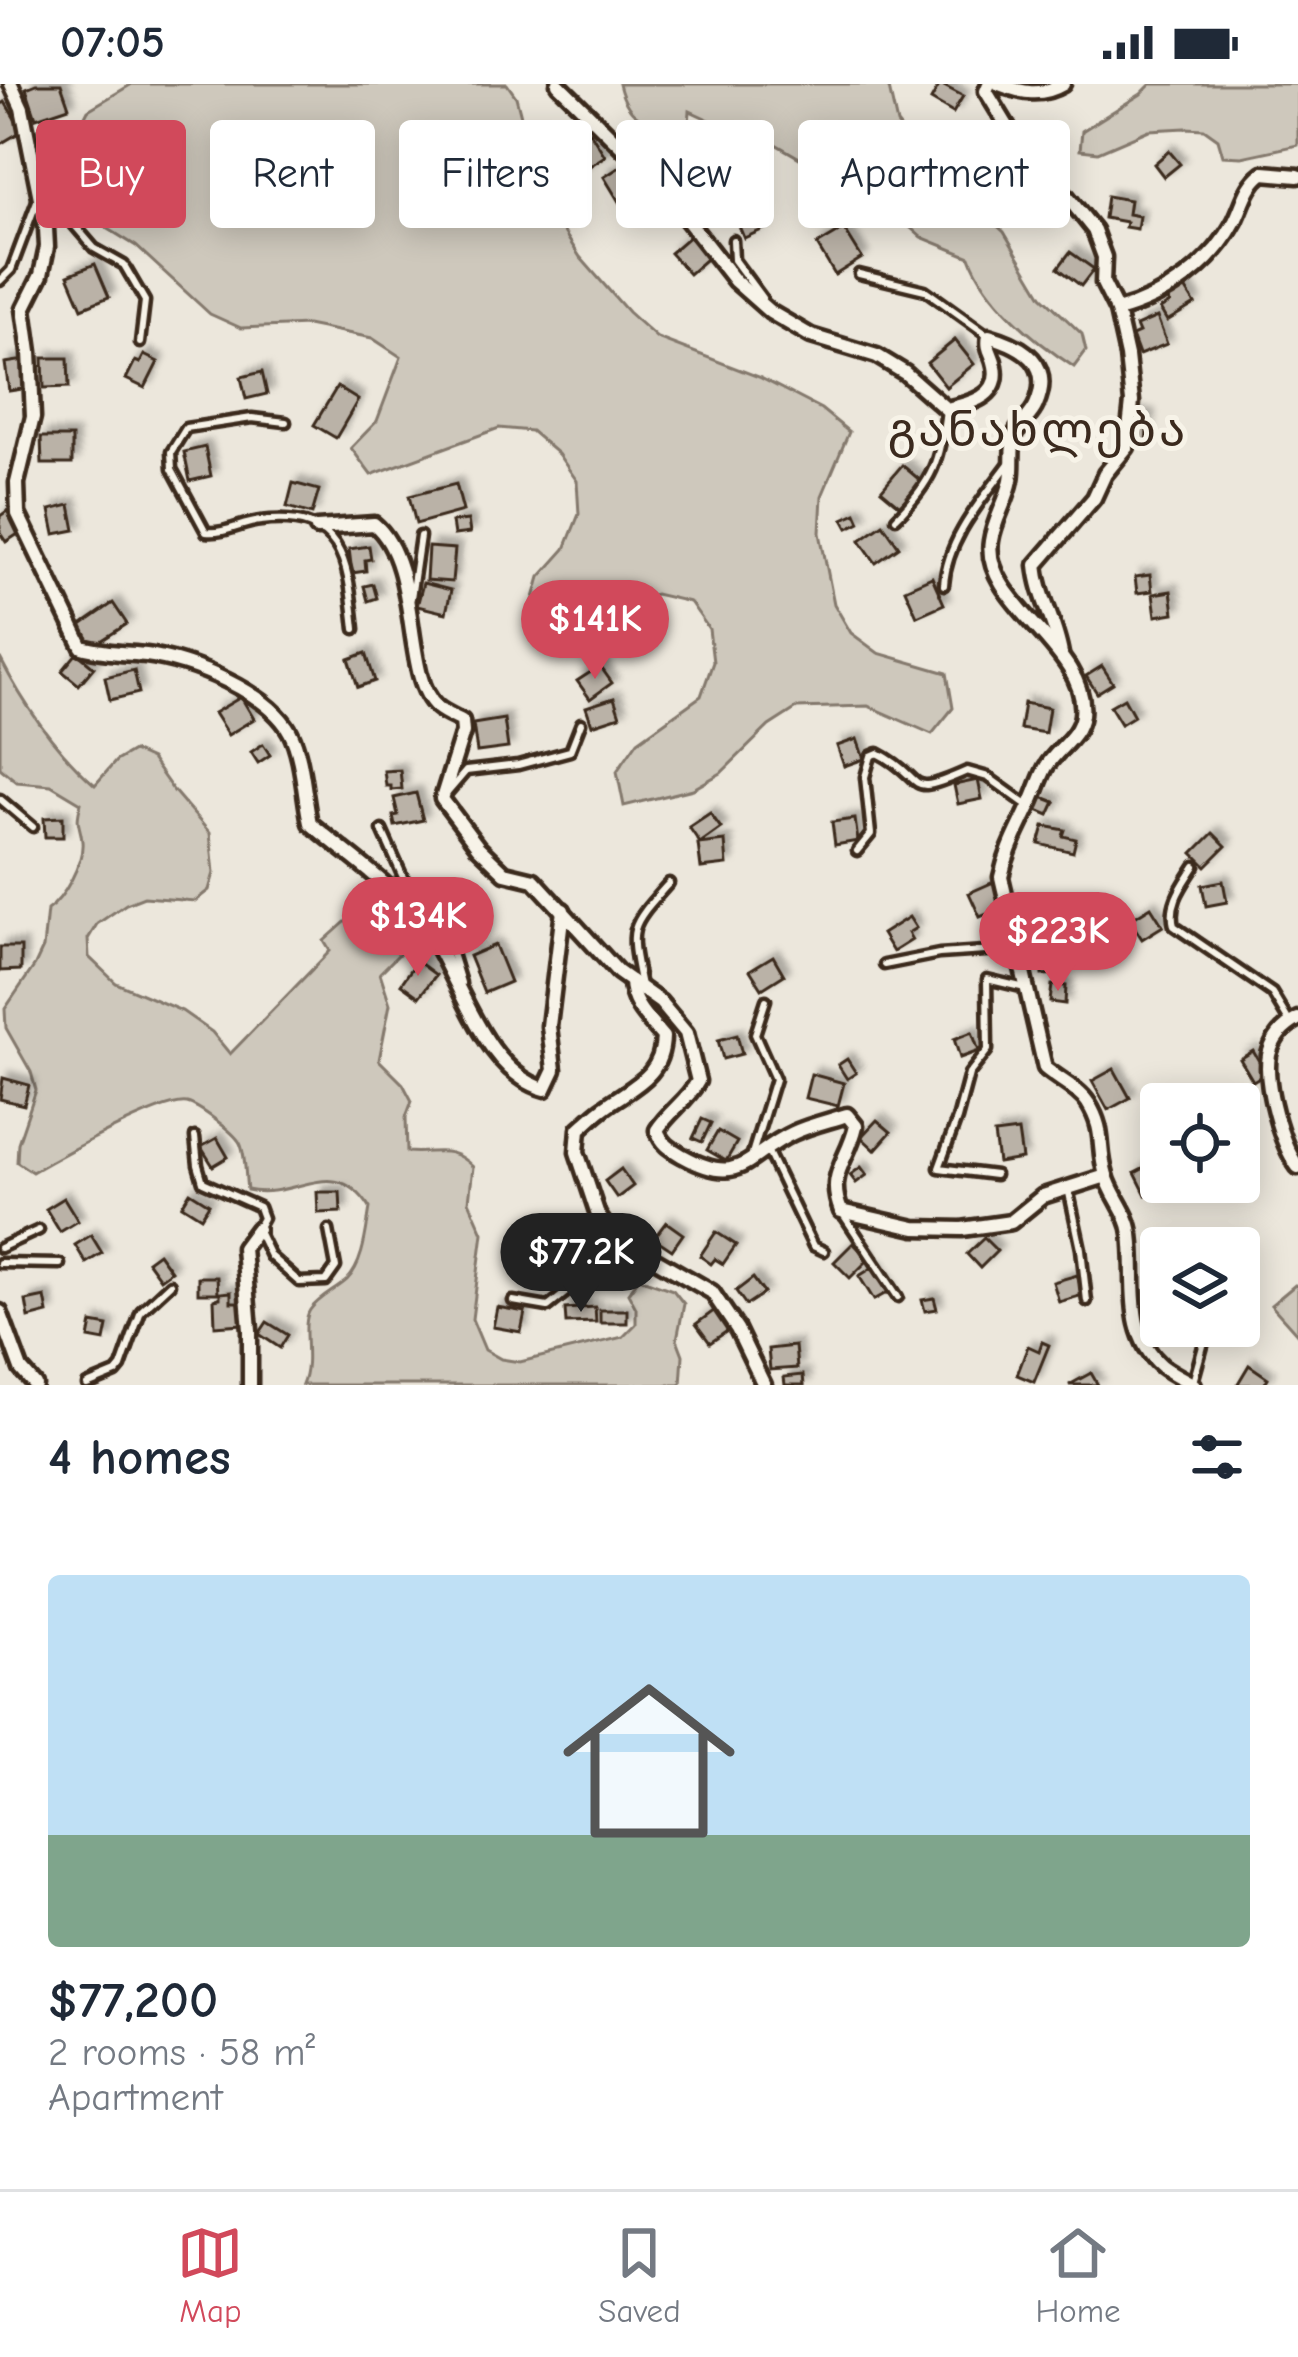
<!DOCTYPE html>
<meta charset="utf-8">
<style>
:root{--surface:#fff;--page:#f2f2f3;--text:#1f2937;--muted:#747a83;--line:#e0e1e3;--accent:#d1495b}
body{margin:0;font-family:"Comic Neue","Noto Sans Georgian",sans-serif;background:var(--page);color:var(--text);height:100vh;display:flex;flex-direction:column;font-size:45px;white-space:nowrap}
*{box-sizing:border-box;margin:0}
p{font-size:39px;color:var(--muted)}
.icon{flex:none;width:66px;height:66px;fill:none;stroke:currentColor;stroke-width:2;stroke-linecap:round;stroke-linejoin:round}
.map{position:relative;height:1301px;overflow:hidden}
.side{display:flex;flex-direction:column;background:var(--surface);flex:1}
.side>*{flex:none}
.banner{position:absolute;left:36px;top:36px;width:1227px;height:108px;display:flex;gap:24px}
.tools{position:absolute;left:1140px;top:999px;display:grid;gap:24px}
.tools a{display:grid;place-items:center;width:120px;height:120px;border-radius:12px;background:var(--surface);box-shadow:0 6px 30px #0003;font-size:60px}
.price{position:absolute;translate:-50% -102px;padding:0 27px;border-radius:42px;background:var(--accent);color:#fff;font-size:39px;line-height:78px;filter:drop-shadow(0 3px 6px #0008)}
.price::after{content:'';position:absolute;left:50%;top:72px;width:36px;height:27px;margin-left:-18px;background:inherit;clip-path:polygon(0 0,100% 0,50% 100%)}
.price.on{background:#222;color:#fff}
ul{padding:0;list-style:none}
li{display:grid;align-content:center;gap:24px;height:636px;padding:0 48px}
li span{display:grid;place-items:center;height:372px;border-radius:12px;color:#555}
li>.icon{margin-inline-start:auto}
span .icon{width:216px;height:216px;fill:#fffc;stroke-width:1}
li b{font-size:51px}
h2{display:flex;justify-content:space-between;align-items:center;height:144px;padding:0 48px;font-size:51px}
.chip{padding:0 42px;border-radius:12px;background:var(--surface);box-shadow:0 6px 30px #0003;font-size:42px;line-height:108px}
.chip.on{background:var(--accent);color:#fff}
.status{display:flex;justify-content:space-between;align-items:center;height:84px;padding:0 60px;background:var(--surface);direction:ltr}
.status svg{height:33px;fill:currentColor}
.tab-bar{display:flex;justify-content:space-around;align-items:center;height:168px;border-top:3px solid var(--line);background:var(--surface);font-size:33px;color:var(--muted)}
.tab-bar a{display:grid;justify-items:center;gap:6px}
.tab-bar .on{color:var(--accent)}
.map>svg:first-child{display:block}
.green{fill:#cec8bc;stroke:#84796d;stroke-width:3}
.building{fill:#bab2a7;stroke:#3b2a1e;stroke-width:3;filter:url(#shadow)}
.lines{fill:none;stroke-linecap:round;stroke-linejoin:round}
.service-casing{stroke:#3b2a1e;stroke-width:15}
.minor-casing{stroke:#3b2a1e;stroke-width:21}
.service{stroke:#f7f3e8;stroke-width:6}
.minor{stroke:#f7f3e8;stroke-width:12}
.labels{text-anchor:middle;stroke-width:10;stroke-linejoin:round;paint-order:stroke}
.quarter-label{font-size:48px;letter-spacing:3px;fill:#3b2a1e;stroke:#f7f3e8}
</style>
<div class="status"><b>07:05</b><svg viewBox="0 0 49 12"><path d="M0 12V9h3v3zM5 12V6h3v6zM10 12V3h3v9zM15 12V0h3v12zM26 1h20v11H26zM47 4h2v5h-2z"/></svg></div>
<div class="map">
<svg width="1298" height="1301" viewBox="0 0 1298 1301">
<defs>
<filter id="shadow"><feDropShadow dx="6" dy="-6" stdDeviation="3" flood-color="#0004"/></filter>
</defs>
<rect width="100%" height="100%" fill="#ece7dc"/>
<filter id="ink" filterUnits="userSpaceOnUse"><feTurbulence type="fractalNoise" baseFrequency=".00833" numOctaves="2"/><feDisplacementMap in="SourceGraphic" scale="24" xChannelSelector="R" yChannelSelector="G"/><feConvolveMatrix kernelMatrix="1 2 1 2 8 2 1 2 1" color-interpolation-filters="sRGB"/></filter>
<g filter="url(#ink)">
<g class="green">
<polygon points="132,0 507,0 516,13 542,114 580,173 628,228 657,254 759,293 821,325 849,348 822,412 820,449 834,520 851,549 878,569 947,589 953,624 932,650 868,622 797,624 769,642 721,689 693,705 624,722 617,687 638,657 701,612 713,578 709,545 690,518 655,510 561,542 530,528 540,493 565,465 579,430 577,397 558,370 531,347 499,344 371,391 351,364 377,337 401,273 372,254 307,241 241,244 210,230 136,162 78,126 72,58 88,26"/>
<path d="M619 0H888L897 40 931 81 1004 148 1042 212 1082 250 1086 267 1074 283C1036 258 986 217 970 173L921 153 894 129 777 61 740 50 690 27 689 39C652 40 629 42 619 0Z"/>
<polygon points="1151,0 1298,0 1298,61 1242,73 1223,72 1218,55 1204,45 1186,44 1149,46 1098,68 1080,66 1082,47 1141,10"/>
<path d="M0 574C24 621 55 666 95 701L116 677 133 667 151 675 173 706 210 749 214 789 209 806 195 817 144 813 126 820 97 840 88 855 89 873 116 899 182 927 212 948 230 970 330 867 324 857 401 788 416 807 410 859 380 889 390 920 379 976 403 1000 412 1017 406 1033 407 1068C436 1071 449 1059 473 1083L469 1117 483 1149 472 1235 485 1266 501 1275 520 1278 623 1253 636 1240V1224L628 1209 639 1194 673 1206 684 1220 677 1255 683 1271 681 1301H302C313 1276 300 1241 310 1226 318 1214 336 1206 347 1196 364 1179 366 1146 370 1124 335 1068 296 1117 247 1106 245 1093 246 1071 240 1059 234 1048 199 1022 187 1019 164 1014 56 1074 32 1088L17 1078 18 1059 36 1006 31 988 6 944 5 925 35 881 43 864 47 826C64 815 84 778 82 757 80 737 75 743 81 719L51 701 17 698 0 684Z"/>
<polygon points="1295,1201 1298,1202 1298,1251 1271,1221"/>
</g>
<g class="building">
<polygon points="36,0 61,0 69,23 36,34 26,4"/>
<polygon points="940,0 963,12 953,29 931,16"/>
<polygon points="5,18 22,47 0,60 0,21"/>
<polygon points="590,48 605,72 579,89 566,68 572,64 570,60"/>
<polygon points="1169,67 1180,80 1164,93 1154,80"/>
<polygon points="989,75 1009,82 1004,97 984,90"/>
<polygon points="631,76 648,105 621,121 604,93"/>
<polygon points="735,77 737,85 721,89 719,80"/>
<polygon points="733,90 754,123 729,139 708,106"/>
<polygon points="1107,112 1130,116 1128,130 1139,132 1137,145 1125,143 1126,138 1104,134"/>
<polygon points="822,119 831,120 829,135 820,134"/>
<polygon points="759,134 764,145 744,154 739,142"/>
<polygon points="844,145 862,174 835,191 817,161"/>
<polygon points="693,149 712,170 689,190 670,169"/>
<polygon points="1070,168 1094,185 1081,202 1058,184"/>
<polygon points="95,180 109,213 82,224 68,191"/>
<polygon points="1183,201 1195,220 1167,237 1160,225 1170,219 1165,212"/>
<polygon points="1157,233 1167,260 1139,271 1132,252 1139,249 1136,242"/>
<polygon points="955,256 974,280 946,303 927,279"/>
<polygon points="144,271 158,278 145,304 126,295 135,277 140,279"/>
<polygon points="43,274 68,274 69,303 44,304"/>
<polygon points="25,276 29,304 9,307 5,279"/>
<polygon points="262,288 267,310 246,315 241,293"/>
<polygon points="337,303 358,316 336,354 314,341"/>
<polygon points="1131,330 1148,332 1146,359 1129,358"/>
<polygon points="41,353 72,353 72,380 42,380"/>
<polygon points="205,363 211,392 190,397 184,368"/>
<polygon points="902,381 921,397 900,422 881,406"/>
<polygon points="293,399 319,406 312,430 287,423"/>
<polygon points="456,400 463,427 416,440 409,412"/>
<polygon points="70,421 75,446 55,450 50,426"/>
<polygon points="7,427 21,448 6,458 0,449 0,432"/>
<polygon points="856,429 860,438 848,444 843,435"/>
<polygon points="468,436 470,449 454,451 452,438"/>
<polygon points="883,440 899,463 876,479 860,456"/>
<polygon points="369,462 371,475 365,476 366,487 352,489 349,465"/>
<polygon points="428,463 455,465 452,498 426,496"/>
<polygon points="1150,491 1152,507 1137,509 1135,493"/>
<polygon points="932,493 944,520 917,532 905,505"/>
<polygon points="423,499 451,506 446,529 417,522"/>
<polygon points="373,500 377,514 368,517 364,502"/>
<polygon points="1171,507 1174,529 1156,532 1153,510"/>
<polygon points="113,519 127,540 93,562 80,542"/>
<polygon points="77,569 94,583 79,601 62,587"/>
<polygon points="366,569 375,597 358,603 349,575"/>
<polygon points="600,582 612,599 590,615 577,597"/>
<polygon points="1102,582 1113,599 1097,609 1086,592"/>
<polygon points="134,586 139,609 110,616 105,593"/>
<polygon points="241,613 254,635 228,651 214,629"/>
<polygon points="614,614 620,632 592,641 586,623"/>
<polygon points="1124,614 1134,632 1121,640 1110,622"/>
<polygon points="1024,619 1049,624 1045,649 1020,645"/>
<polygon points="504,635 508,664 477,668 473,640"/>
<polygon points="857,655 864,675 844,682 837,662"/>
<polygon points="263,660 270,671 258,679 251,668"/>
<polygon points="400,686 402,705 391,706 391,702 386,702 384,687"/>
<polygon points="978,696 982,715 958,720 954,701"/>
<polygon points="416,709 423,736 395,742 393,732 398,731 394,714"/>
<polygon points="1042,713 1055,718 1049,731 1037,726"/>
<polygon points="710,729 721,744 700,759 689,743"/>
<polygon points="63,733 63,753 45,753 44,734"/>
<polygon points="855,735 858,757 835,761 832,738"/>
<polygon points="1044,742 1065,746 1063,752 1076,755 1073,768 1039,760"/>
<polygon points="1213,749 1226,762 1206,782 1193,769"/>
<polygon points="725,757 727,781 701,784 698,760"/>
<polygon points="996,797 1007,822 980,833 969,809"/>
<polygon points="1223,797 1227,818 1206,822 1202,801"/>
<polygon points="458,799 477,826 453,843 434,815"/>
<polygon points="1151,823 1163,842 1142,855 1130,836"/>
<polygon points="909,833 916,844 908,849 912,856 893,868 882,850"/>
<polygon points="495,861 510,898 484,909 469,872"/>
<polygon points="0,863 21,863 21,886 0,887"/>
<polygon points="1061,863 1063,890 1042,891 1040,865"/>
<polygon points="773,872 784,891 762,905 750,886"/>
<polygon points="417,877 436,891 419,913 401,900"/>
<polygon points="1052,901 1066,902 1065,920 1050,918"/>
<polygon points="972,948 979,967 960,974 954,955"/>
<polygon points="737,951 742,970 723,975 718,956"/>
<polygon points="1253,967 1266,989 1253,997 1240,975"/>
<polygon points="847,975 856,989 847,995 838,981"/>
<polygon points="1114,985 1130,1014 1108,1026 1092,997"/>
<polygon points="811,990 844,999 838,1022 805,1014"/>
<polygon points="3,994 29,1001 24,1021 0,1015"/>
<polygon points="702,1035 711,1039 702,1058 693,1054"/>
<polygon points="877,1036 891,1048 875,1066 861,1053"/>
<polygon points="718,1047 737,1058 726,1077 707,1066"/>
<polygon points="1018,1047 1022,1075 998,1079 994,1050"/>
<polygon points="217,1054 228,1073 213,1082 201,1063"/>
<polygon points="1154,1079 1161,1098 1165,1101 1146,1111 1135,1089"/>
<polygon points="861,1083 867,1091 856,1099 850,1091"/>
<polygon points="621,1085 633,1102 617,1114 605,1097"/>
<polygon points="190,1108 209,1120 201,1133 182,1121"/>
<polygon points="317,1108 340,1108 341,1128 318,1129"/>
<polygon points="64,1114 78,1137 60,1148 46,1125"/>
<polygon points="666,1138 683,1150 672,1166 654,1154"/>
<polygon points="716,1148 736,1161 723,1180 715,1175 711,1180 700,1172"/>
<polygon points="91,1151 102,1169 86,1179 75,1161"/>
<polygon points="984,1154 997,1167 980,1184 967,1170"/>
<polygon points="853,1159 869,1175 850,1194 834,1178"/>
<polygon points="617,1160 634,1175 616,1195 599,1180"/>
<polygon points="158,1169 171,1187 160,1195 147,1177"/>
<polygon points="875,1182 890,1207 874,1216 859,1192"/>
<polygon points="1077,1191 1083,1211 1059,1218 1053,1198"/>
<polygon points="198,1193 217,1193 218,1209 198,1209"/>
<polygon points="753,1194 764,1209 746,1221 736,1207"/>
<polygon points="231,1208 231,1218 240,1218 242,1240 215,1242 214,1215 220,1214 220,1209"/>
<polygon points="45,1213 48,1229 29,1234 26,1217"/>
<polygon points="934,1214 937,1225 925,1227 922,1216"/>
<polygon points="497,1223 525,1228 521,1248 493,1243"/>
<polygon points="595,1223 596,1238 566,1239 565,1225"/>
<polygon points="719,1223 733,1243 710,1259 696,1240"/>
<rect x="600" y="1226" width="27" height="13"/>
<polygon points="267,1238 288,1251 280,1264 259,1250"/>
<polygon points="92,1239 108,1242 105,1257 89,1254"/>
<polygon points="1042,1258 1049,1261 1034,1298 1017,1291 1028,1262 1039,1267"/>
<polygon points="795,1262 797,1284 770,1286 768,1265"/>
<polygon points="1249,1281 1268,1294 1264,1301 1237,1301"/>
<polygon points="1091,1289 1098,1301 1069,1301"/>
<polygon points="803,1291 804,1301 785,1301 784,1293"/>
</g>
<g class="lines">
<g class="service-casing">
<g id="service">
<polyline points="45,115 70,136 94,164 124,181 145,217 140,259"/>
<polyline points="733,156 734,176 762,214"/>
<polyline points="859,190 925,206 989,252"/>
<polyline points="0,197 11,186 37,117"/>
<path d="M286 338 252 334 186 344 171 368 172 385 206 448C226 450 241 439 261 437 345 427 348 480 355 545"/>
<path d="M896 434C933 397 940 377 946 325"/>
<path d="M944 501C947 454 983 415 1010 378"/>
<polyline points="411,514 420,452"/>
<polyline points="448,708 466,687 518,681 570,667 581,639"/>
<polyline points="0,715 33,743"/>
<polyline points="382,746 419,829"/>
<path d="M857 767 871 750 865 693 871 672 878 669C929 695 902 716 967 687L988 693 1027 721"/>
<path d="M1195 782C1183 801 1168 819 1174 842L1272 909 1290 939"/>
<polyline points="443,840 461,899"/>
<polyline points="884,881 939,870 1016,865"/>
<path d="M641 902C629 842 628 845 669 799"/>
<polyline points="195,1053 198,1081 203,1098 259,1123 263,1134 257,1145 270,1172 299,1198 326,1197 336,1183 329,1146"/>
<polyline points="767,1066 813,1162 824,1167"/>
<polyline points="752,1070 775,995 755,950 766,916"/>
<polyline points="995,1091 939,1084 957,1035 969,990 988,966 987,895 1025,904"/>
<polyline points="1068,1104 1081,1165 1087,1217"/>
<polyline points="843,1130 898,1213"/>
<polyline points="0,1164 39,1146"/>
<polyline points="0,1179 60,1180"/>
<polyline points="513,1217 548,1223 584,1194 611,1150"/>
<polyline points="1193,1298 1208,1244"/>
<polyline points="87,1301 116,1289 121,1283 141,1227 170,1200"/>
</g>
</g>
<g class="minor-casing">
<g id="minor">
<path d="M11 0 22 24 46 144 47 163 41 191 24 225 30 268 33 333 17 399 18 430 82 563C104 569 124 569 146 571 190 576 268 608 290 648 303 673 304 712 310 739 348 771 390 799 421 838 459 885 480 987 545 1005L554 986 549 942 563 826"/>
<path d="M558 0 659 100 735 197 770 228 811 252 877 272 905 289 946 325C969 320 1001 313 995 282 993 269 986 266 989 252 1024 262 1054 280 1036 321 1031 333 1020 339 1015 351 1010 365 1014 381 1011 396 1007 417 994 436 991 457 981 518 1090 566 1082 631 1079 654 1057 664 1046 683 1039 696 1035 712 1028 725 1017 749 1007 766 1001 793L1045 984C1059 996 1078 1004 1088 1019 1106 1048 1097 1062 1106 1091 1111 1111 1129 1129 1131 1150 1137 1196 1123 1249 1162 1282 1171 1289 1184 1295 1194 1301"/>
<path d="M989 0 986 7 1020 63 1057 100 1094 146 1104 173 1103 199 1117 227 1127 272 1132 318 1127 363 1105 390 1094 414 1036 481C1039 513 1056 539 1061 570"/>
<path d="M999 0C1022 9 1041 13 1063 0"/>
<path d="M1117 227C1165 214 1211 182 1235 137 1244 119 1246 102 1263 89L1298 92"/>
<path d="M317 444 374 440C422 480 402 593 437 623 444 629 454 633 462 637L463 648 442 715 478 763 505 789 534 796 618 888 660 918 686 949 698 997C687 1017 669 1027 657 1046 663 1061 669 1064 683 1072 742 1105 747 1070 793 1049 810 1041 829 1037 847 1031L856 1042C848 1077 826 1090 841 1127L915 1144 962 1145 1011 1138 1043 1112 1106 1092"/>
<path d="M631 897C631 921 649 936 663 953 662 995 630 1003 602 1025 594 1031 587 1038 579 1045L577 1068 598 1131 611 1150 712 1208 737 1245 764 1301"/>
<path d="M1298 935C1283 943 1273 954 1269 971 1264 1000 1281 1060 1298 1083"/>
<polyline points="0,1228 21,1285 35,1301"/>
<polyline points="250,1301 250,1246 243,1164 257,1145"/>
</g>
</g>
<use href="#service" class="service"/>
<use href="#minor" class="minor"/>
</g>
</g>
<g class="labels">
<g class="quarter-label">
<text x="1038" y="362">განახლება</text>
</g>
</g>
</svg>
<div class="tools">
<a><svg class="icon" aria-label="locate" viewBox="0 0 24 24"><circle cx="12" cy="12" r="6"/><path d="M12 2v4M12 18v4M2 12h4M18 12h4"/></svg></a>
<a><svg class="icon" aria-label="layers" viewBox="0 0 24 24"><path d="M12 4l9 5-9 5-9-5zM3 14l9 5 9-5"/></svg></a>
</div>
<b class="price" style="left:595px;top:598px">$141K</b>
<b class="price" style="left:418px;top:895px">$134K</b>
<b class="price" style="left:1058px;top:910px">$223K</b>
<b class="price on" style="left:581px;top:1231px">$77.2K</b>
<div class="banner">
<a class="chip on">Buy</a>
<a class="chip">Rent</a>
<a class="chip">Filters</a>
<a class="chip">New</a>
<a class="chip">Apartment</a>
</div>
</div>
<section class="side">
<h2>4 homes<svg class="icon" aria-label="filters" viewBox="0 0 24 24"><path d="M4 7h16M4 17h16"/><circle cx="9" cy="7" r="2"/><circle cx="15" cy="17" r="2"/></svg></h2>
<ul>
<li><span style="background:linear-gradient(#bfe0f5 70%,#7fa58c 0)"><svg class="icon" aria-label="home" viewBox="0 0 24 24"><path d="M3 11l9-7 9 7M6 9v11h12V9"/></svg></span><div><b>$77,200</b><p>2 rooms · 58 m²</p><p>Apartment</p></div></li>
</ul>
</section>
<nav class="tab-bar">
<a class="on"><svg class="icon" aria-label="map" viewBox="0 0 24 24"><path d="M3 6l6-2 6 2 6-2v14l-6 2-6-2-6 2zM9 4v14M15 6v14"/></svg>Map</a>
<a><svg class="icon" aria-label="saved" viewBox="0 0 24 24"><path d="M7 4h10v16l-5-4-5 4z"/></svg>Saved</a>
<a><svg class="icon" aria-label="home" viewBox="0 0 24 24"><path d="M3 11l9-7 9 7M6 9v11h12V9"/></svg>Home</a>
</nav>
